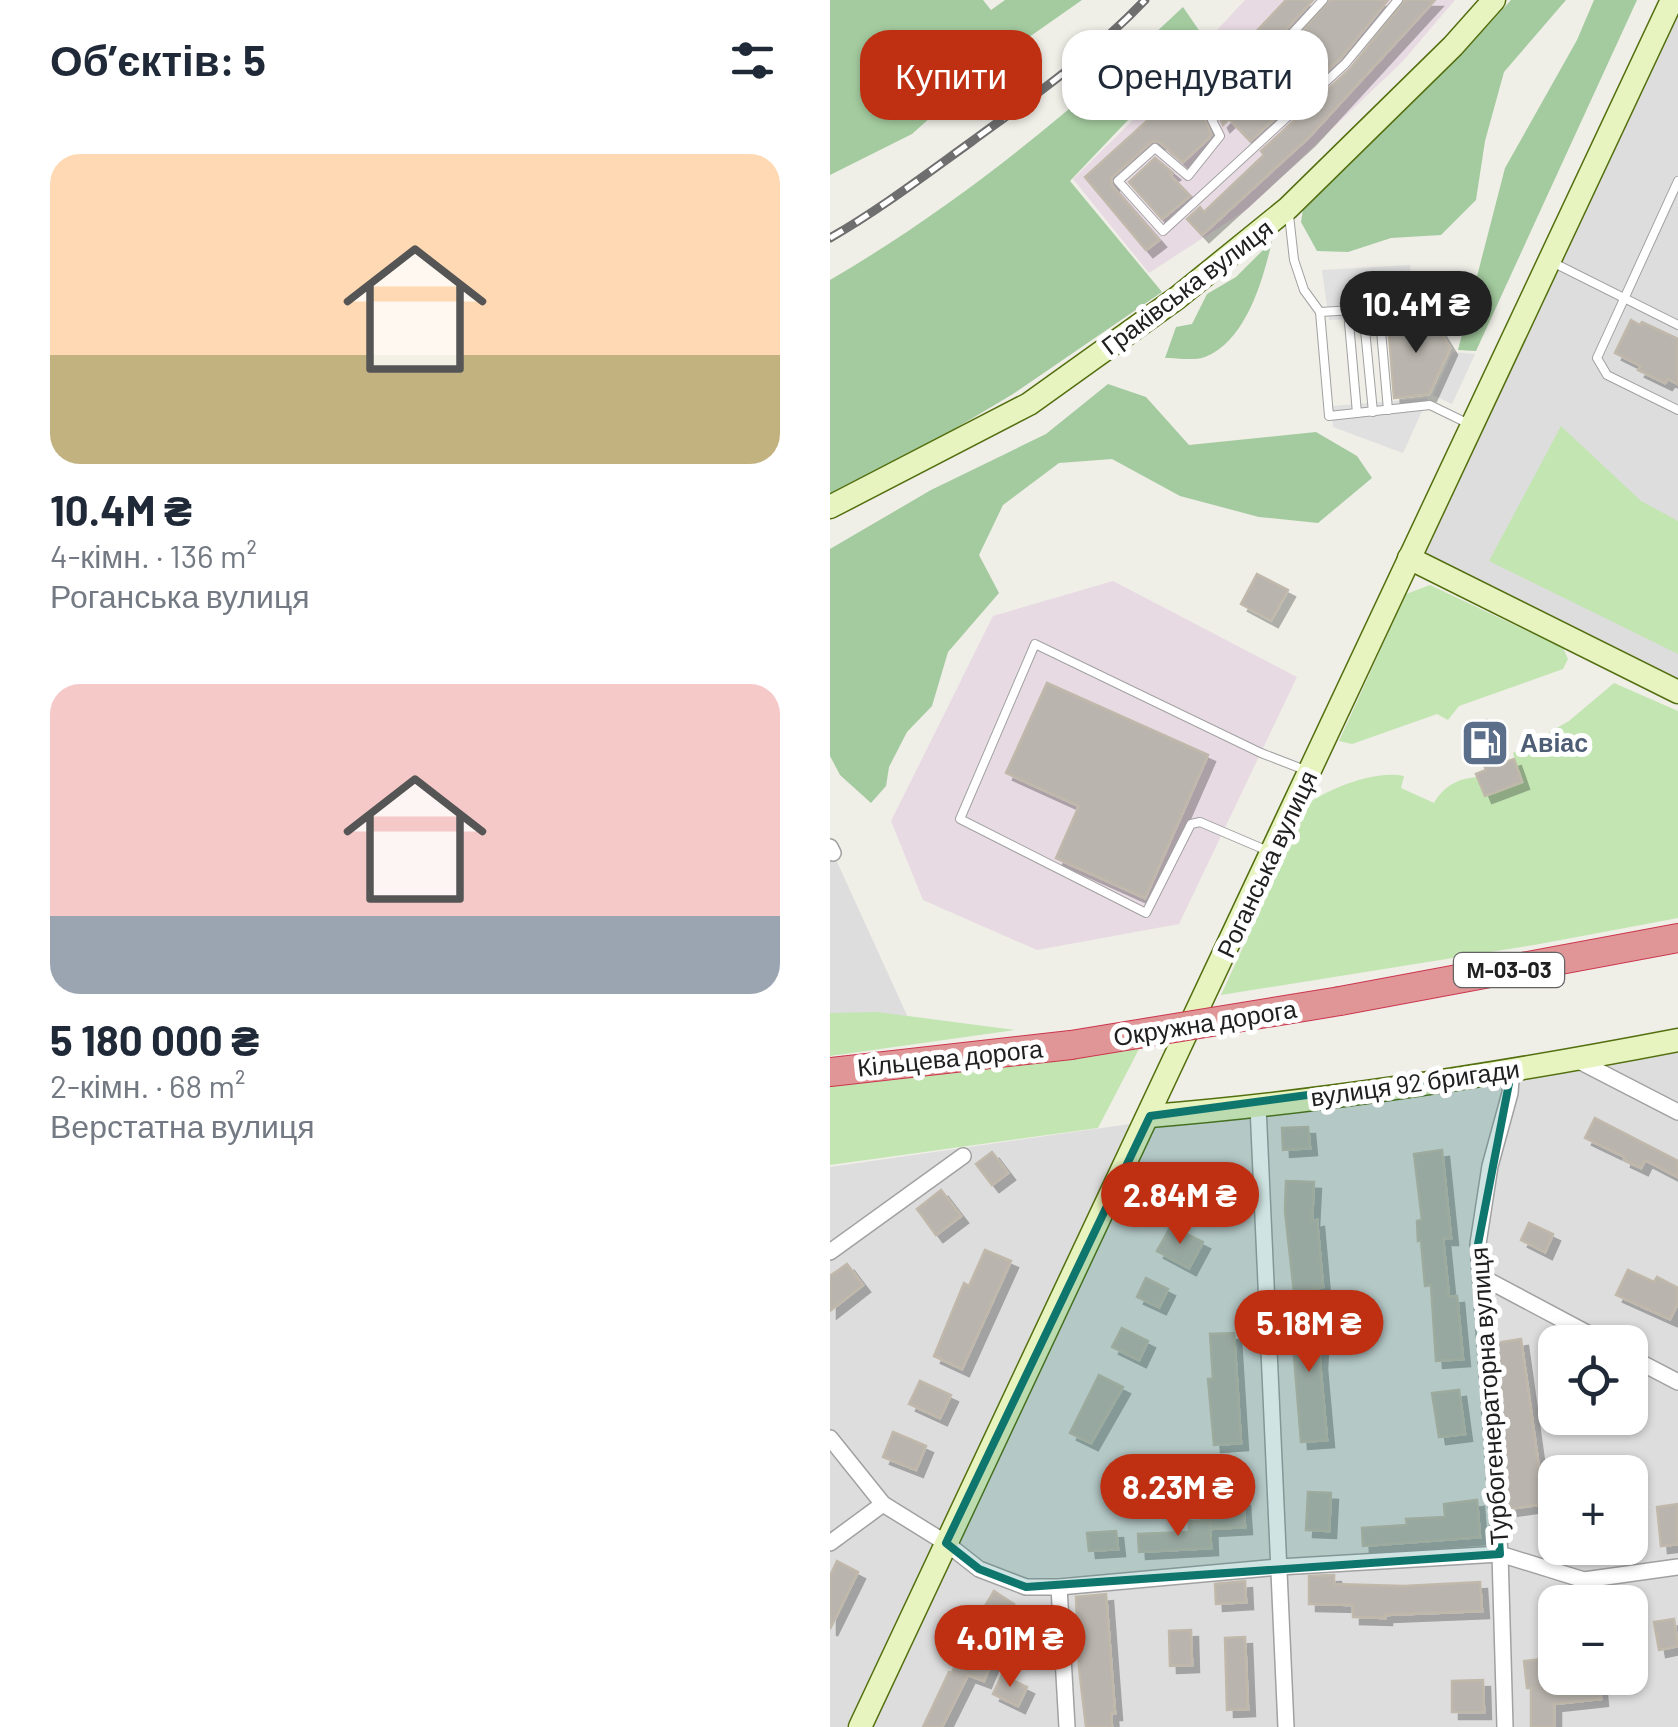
<!DOCTYPE html>
<html lang="uk">
<meta charset="utf-8">
<style>
:root{--surface:#fff;--page:#f2f2f3;--text:#1f2937;--muted:#747a83;--accent:#be3011}
body{margin:0;font-family:Barlow,sans-serif;background:var(--page);color:var(--text);height:100vh;display:flex;flex-direction:column;font-size:38px;white-space:nowrap}
*{box-sizing:border-box;margin:0}
p{font-size:32px;color:var(--muted)}
.icon{flex:none;width:55px;height:55px;fill:none;stroke:currentColor;stroke-width:2;stroke-linecap:round;stroke-linejoin:round}
.map{position:relative;flex:1;overflow:hidden}
.side{display:flex;flex-direction:column;background:var(--surface);width:830px}
.side>*{flex:none}
.hud{position:absolute;left:30px;top:30px;width:668px;height:90px;display:flex;gap:20px}
.buttons{position:absolute;left:708px;top:1325px;display:grid;gap:20px}
.buttons a{display:grid;place-items:center;width:110px;height:110px;border-radius:20px;background:var(--surface);box-shadow:0 2px 8px #0004;font-size:50px}
.price{position:absolute;translate:-50% -85px;padding:0 22px;border-radius:35px;background:var(--accent);color:#fff;font-size:32px;line-height:65px;filter:drop-shadow(0 2px 5px #0008)}
.price::after{content:'';position:absolute;left:50%;top:60px;width:30px;height:22px;margin-left:-15px;background:inherit;clip-path:polygon(0 0,100% 0,50% 100%)}
.price.on{background:#222;color:#fff}
ul{padding:0;list-style:none}
li{display:grid;align-content:center;gap:20px;height:530px;padding:0 50px}
li span{display:grid;place-items:center;height:310px;border-radius:30px;color:#555}
li>.icon{margin-inline-start:auto}
span .icon{width:180px;height:180px;fill:#fffc;stroke-width:1}
li b{font-size:42px}
h2{display:flex;justify-content:space-between;align-items:center;height:120px;padding:0 50px;font-size:42px}
.chip{padding:0 35px;border-radius:30px;background:var(--surface);box-shadow:0 2px 8px #0004;font-size:35px;line-height:90px}
.chip.on{background:var(--accent);color:#fff}
main{display:flex;flex:1;min-height:0}
.map>svg:first-child{display:block}
.residential{fill:#dedddd;fill-rule:evenodd}
.industrial{fill:#e8dae3}
.grass{fill:#c2e5b2}
.forest{fill:#a4cb9f}
.parking{fill:#e0e0e0}
.building{fill:#b9b4ad;stroke:#c0b8aa;stroke-width:2.5;filter:url(#shadow)}
.lines{fill:none;stroke-linecap:round;stroke-linejoin:round}
.lane-casing{stroke:#a1a1a1;stroke-width:10}
.street-casing{stroke:#a1a1a1;stroke-width:18}
.secondary-casing{stroke:#536f0f;stroke-width:25}
.highway-casing{stroke:#cc354e;stroke-width:30}
.lane{stroke:#fff;stroke-width:8}
.street{stroke:#fff;stroke-width:15}
.secondary{stroke:#e8f4c0;stroke-width:22}
.highway{stroke:#e09696;stroke-width:28}
.rail-casing{stroke:#6e6e6e;stroke-width:9}
.rail{stroke:#fff;stroke-width:5;stroke-dasharray:15;stroke-linecap:butt}
.highway-bridge-casing{stroke:#cc354e;stroke-width:30;stroke-linecap:butt}
.highway-bridge{stroke:#e09696;stroke-width:28}
.marked{fill:#0f766e;fill-opacity:0.2;stroke:#0f766e;stroke-width:8;stroke-linejoin:round}
.labels{text-anchor:middle;stroke-width:10;stroke-linejoin:round;paint-order:stroke}
.shield{fill:#fff;stroke:#636363;stroke-width:2.5}
.shield-label{font-size:22px;font-weight:bold;fill:#202020}
.street-label{font-size:25px;fill:#202020;stroke:#fff}
.service-label{font-size:25px;font-weight:bold;fill:#4e5e75;stroke:#fff;text-anchor:start}
</style>
<main>
<section class="side">
<h2>Об’єктів: 5<svg class="icon" aria-label="filters" viewBox="0 0 24 24"><path d="M4 7h16M4 17h16"/><circle cx="9" cy="7" r="2"/><circle cx="15" cy="17" r="2"/></svg></h2>
<ul>
<li><span style="background:linear-gradient(#ffd9b3 65%,#c2b280 0)"><svg class="icon" aria-label="home" viewBox="0 0 24 24"><path d="M3 11l9-7 9 7M6 9v11h12V9"/></svg></span><div><b>10.4M ₴</b><p>4-кімн. · 136 m²</p><p>Роганська вулиця</p></div></li>
<li><span style="background:linear-gradient(#f6c9c9 75%,#9aa5b1 0)"><svg class="icon" aria-label="home" viewBox="0 0 24 24"><path d="M3 11l9-7 9 7M6 9v11h12V9"/></svg></span><div><b>5 180 000 ₴</b><p>2-кімн. · 68 m²</p><p>Верстатна вулиця</p></div></li>
</ul>
</section>
<div class="map">
<svg width="848" height="1727" viewBox="0 0 848 1727">
<defs>
<filter id="shadow"><feDropShadow dx="7" dy="7" stdDeviation="0" flood-color="#0004"/></filter>
</defs>
<rect width="100%" height="100%" fill="#efeee7"/>
<g class="residential">
<polygon points="848,0 848,691 579,558"/>
<polygon points="0,847 3,853 80,1022 0,1027"/>
<path d="M848 1040V1727H0V1167L747 1060ZM725 1342H800V1418H725ZM725 1472H800V1548H725ZM725 1602H800V1678H725Z"/>
</g>
<g class="industrial">
<polygon points="415,0 625,0 572,62 419,208 319,273 243,179 303,120"/>
<polygon points="283,581 467,677 349,924 207,950 93,900 61,821 163,616"/>
</g>
<g class="grass">
<polygon points="731,426 811,501 848,521 848,654 659,561"/>
<polygon points="600,585 733,648 738,659 733,669 629,706 618,720 607,714 522,744 509,741 576,594"/>
<path d="M784 683 848 711V918L704 945 391 995 480 802C504 787 545 770 574 776L571 788 604 803C624 769 659 776 691 782L683 753 739 721Z"/>
<polygon points="47,1012 185,1030 0,1056 0,1013"/>
<polygon points="309,1049 268,1128 0,1165 0,1084"/>
</g>
<g class="forest">
<polygon points="0,0 153,0 161,10 175,0 252,0 159,65 82,134 0,175"/>
<polygon points="681,0 736,0 674,72 655,141 646,200 611,235 561,238 518,252 487,251 471,222 473,209 630,56"/>
<polygon points="764,0 807,0 646,351 628,350 675,168 747,40"/>
<path d="M353 7 375 39 240 181 332 292 183 394 79 456 0 496V280C130 204 244 110 353 7Z"/>
<path d="M442 241C433 280 416 341 375 357 365 361 346 358 335 358L346 327 362 324 377 294 406 277Z"/>
<polygon points="278,384 316,397 359,445 486,432 527,456 542,478 488,523 429,517 350,496 282,459 229,463 173,505 149,555 169,593 118,652 102,706 77,732 59,767 56,786 41,803 10,775 0,756 0,549 101,490 216,434"/>
</g>
<g class="parking">
<polygon points="580,265 585,316 499,320 492,270"/>
<polygon points="623,352 645,354 622,404 603,395"/>
<polygon points="598,398 573,453 503,427 502,406"/>
</g>
<g class="building">
<polygon points="456,0 483,0 376,115 375,120 381,135 379,138 353,162 330,142 322,141 281,178 282,186 329,240 316,250 255,177 329,110 345,117"/>
<polygon points="500,0 558,0 510,59 420,141 399,119 393,125 391,121"/>
<polygon points="575,0 605,0 478,138 372,235 357,219 370,207 374,212 434,155 431,151 520,69"/>
<polygon points="325,158 343,173 340,175 360,196 332,219 299,182"/>
<polygon points="603,320 620,348 599,394 564,398 558,322"/>
<polygon points="801,320 810,325 812,322 848,339 848,384 838,379 835,383 808,370 811,366 785,353"/>
<polygon points="427,574 458,590 441,620 411,604"/>
<polygon points="217,683 378,755 315,898 226,858 249,806 176,773"/>
<polygon points="657,720 673,763 684,759 692,782 655,796 646,774 656,770 639,727"/>
<polygon points="765,1118 848,1161 848,1177 815,1160 811,1168 794,1160 795,1157 755,1138"/>
<polygon points="478,1127 480,1148 453,1150 452,1128"/>
<polygon points="612,1150 621,1238 613,1238 619,1297 627,1296 633,1359 606,1361 601,1285 595,1286 591,1240 588,1241 587,1221 592,1220 584,1154"/>
<polygon points="162,1152 178,1173 162,1185 146,1164"/>
<polygon points="456,1181 484,1182 482,1221 487,1220 493,1287 464,1293 455,1211"/>
<polygon points="111,1190 131,1216 106,1235 87,1209"/>
<polygon points="699,1223 723,1234 715,1252 691,1240"/>
<polygon points="341,1226 373,1242 359,1268 327,1251"/>
<polygon points="155,1250 181,1261 132,1369 104,1356 134,1283 139,1286"/>
<polygon points="17,1264 33,1285 0,1311 0,1276"/>
<polygon points="798,1270 824,1282 827,1277 848,1288 848,1303 840,1319 786,1295"/>
<polygon points="316,1278 338,1289 329,1307 307,1297"/>
<polygon points="465,1311 493,1313 490,1362 497,1440 471,1442 463,1343"/>
<polygon points="292,1328 318,1341 309,1360 282,1347"/>
<polygon points="404,1333 411,1443 384,1445 378,1379 383,1379 380,1334"/>
<polygon points="691,1339 714,1504 678,1509 666,1343"/>
<polygon points="269,1375 293,1387 261,1443 240,1433"/>
<polygon points="90,1381 121,1395 110,1418 79,1404"/>
<polygon points="629,1390 635,1434 609,1437 602,1393"/>
<polygon points="63,1432 96,1446 86,1470 53,1457"/>
<polygon points="478,1492 501,1493 499,1531 476,1530"/>
<polygon points="413,1499 415,1527 381,1529 379,1501"/>
<polygon points="647,1500 650,1537 533,1546 532,1528 577,1525 576,1519 615,1517 614,1504"/>
<polygon points="848,1504 848,1544 831,1546 827,1507"/>
<polygon points="380,1520 381,1548 309,1552 308,1534 359,1532 359,1521"/>
<polygon points="286,1531 288,1549 259,1551 257,1533"/>
<polygon points="7,1561 28,1572 0,1629 0,1576"/>
<polygon points="504,1575 504,1584 574,1586 650,1582 652,1611 555,1615 555,1618 523,1617 523,1605 479,1604 479,1576"/>
<polygon points="415,1581 416,1602 386,1604 385,1584"/>
<polygon points="164,1591 184,1604 176,1616 191,1626 182,1640 173,1635 154,1681 138,1675 112,1727 93,1727 119,1672 122,1673 137,1636"/>
<polygon points="276,1594 285,1713 281,1713 282,1727 256,1727 249,1668 246,1597"/>
<polygon points="844,1619 848,1646 829,1650 824,1622"/>
<polygon points="361,1630 362,1665 340,1666 339,1631"/>
<polygon points="415,1637 418,1709 397,1710 395,1638"/>
<polygon points="722,1658 724,1678 769,1678 771,1699 724,1704 724,1727 701,1727 701,1688 697,1688 694,1661"/>
<polygon points="172,1675 197,1687 188,1706 163,1694"/>
<polygon points="653,1680 654,1712 622,1712 622,1681"/>
</g>
<g class="lines">
<g class="lane-casing">
<g id="lane">
<polyline points="493,0 382,120 390,136 358,176 325,148 288,181 333,231 515,64 568,0"/>
<polyline points="848,181 767,358 777,375 848,410"/>
<polyline points="459,215 464,260 474,290 490,312 499,416 600,405 637,423"/>
<polyline points="722,262 848,325"/>
<polyline points="549,308 558,410"/>
<polyline points="533,309 543,412"/>
<polyline points="518,311 527,413"/>
<polyline points="490,312 590,306"/>
<polyline points="438,851 370,822 361,824 316,913 130,819 205,644 431,753 475,770"/>
</g>
</g>
<g class="street-casing">
<g id="street">
<polyline points="0,847 3,853"/>
<polyline points="747,1060 848,1112"/>
<polyline points="428,1106 456,1727"/>
<polyline points="0,1252 133,1156"/>
<polyline points="650,1276 774,1342"/>
<polyline points="800,1357 848,1382"/>
<polyline points="0,1438 53,1504 116,1543 149,1569 196,1587 229,1587 449,1567 670,1554 754,1580 848,1567"/>
<polyline points="0,1543 53,1504"/>
<polyline points="229,1587 237,1727"/>
<polyline points="675,1727 670,1554 648,1244 660,1166 680,1093 682,1068"/>
</g>
</g>
<g class="secondary-casing">
<g id="secondary">
<polyline points="0,507 199,404 347,298 458,208 623,46 664,0"/>
<polyline points="579,558 848,692"/>
<path d="M320 1116C494 1102 677 1073 848 1040"/>
<polyline points="30,1727 842,0"/>
</g>
</g>
<g class="highway-casing">
<g id="highway">
<polyline points="510,1001 848,938"/>
<polyline points="0,1072 241,1045"/>
</g>
</g>
<use href="#lane" class="lane"/>
<use href="#street" class="street"/>
<use href="#secondary" class="secondary"/>
<use href="#highway" class="highway"/>
<g class="rail-casing">
<path id="rail" d="M0 238C49 210 95 175 141 142 201 98 264 54 315 0"/>
</g>
<use href="#rail" class="rail"/>
<g class="highway-bridge-casing">
<polyline id="highway-bridge" points="241,1045 510,1001"/>
</g>
<use href="#highway-bridge" class="highway-bridge"/>
</g>
<path class="marked" d="M682 1068 648 1244 670 1554 196 1587 149 1569 116 1543 320 1116Z"/>
<defs>
<g id="fuel-square" transform="scale(2.5)"><rect x="-9" y="-9" width="18" height="18" rx="4" fill="#5c6f8a" stroke="#fff"/><path d="M-5.5-6h7V0h2V4h1.3V-2.5L3-4.5l.8-.8L6-3V5H2.5V1h-1V6h-7ZM-4.2-4.7v3.2H.2V-4.7Z" fill="#fff"/></g>
</defs>
<g fill-rule="evenodd">
<use href="#fuel-square" x="655" y="743"/>
</g>
<g class="labels">
<rect class="shield" x="624" y="953" width="110" height="34" rx="8"/>
<g class="shield-label">
<text x="679" y="978">М-03-03</text>
</g>
<g class="street-label">
<text transform="translate(357 287) rotate(-37)" y="9">Граківська вулиця</text>
<text transform="translate(437 864) rotate(-65)" y="9">Роганська вулиця</text>
<text transform="translate(375 1023) rotate(-9)" y="9">Окружна дорога</text>
<text transform="translate(120 1058) rotate(-6)" y="9">Кільцева дорога</text>
<text transform="translate(585 1083) rotate(-8)" y="9">вулиця 92 бригади</text>
<text transform="translate(659 1396) rotate(-94)" y="9">Турбогенераторна вулиця</text>
</g>
<g class="service-label">
<text x="690" y="752">Авіас</text>
</g>
</g>
</svg>
<div class="buttons">
<a><svg class="icon" aria-label="locate" viewBox="0 0 24 24"><circle cx="12" cy="12" r="6"/><path d="M12 2v4M12 18v4M2 12h4M18 12h4"/></svg></a>
<a>+</a>
<a>−</a>
</div>
<b class="price on" style="left:586px;top:356px">10.4M ₴</b>
<b class="price" style="left:350px;top:1247px">2.84M ₴</b>
<b class="price" style="left:479px;top:1375px">5.18M ₴</b>
<b class="price" style="left:348px;top:1539px">8.23M ₴</b>
<b class="price" style="left:180px;top:1690px">4.01M ₴</b>
<div class="hud">
<a class="chip on">Купити</a>
<a class="chip">Орендувати</a>
</div>
</div>
</main>
